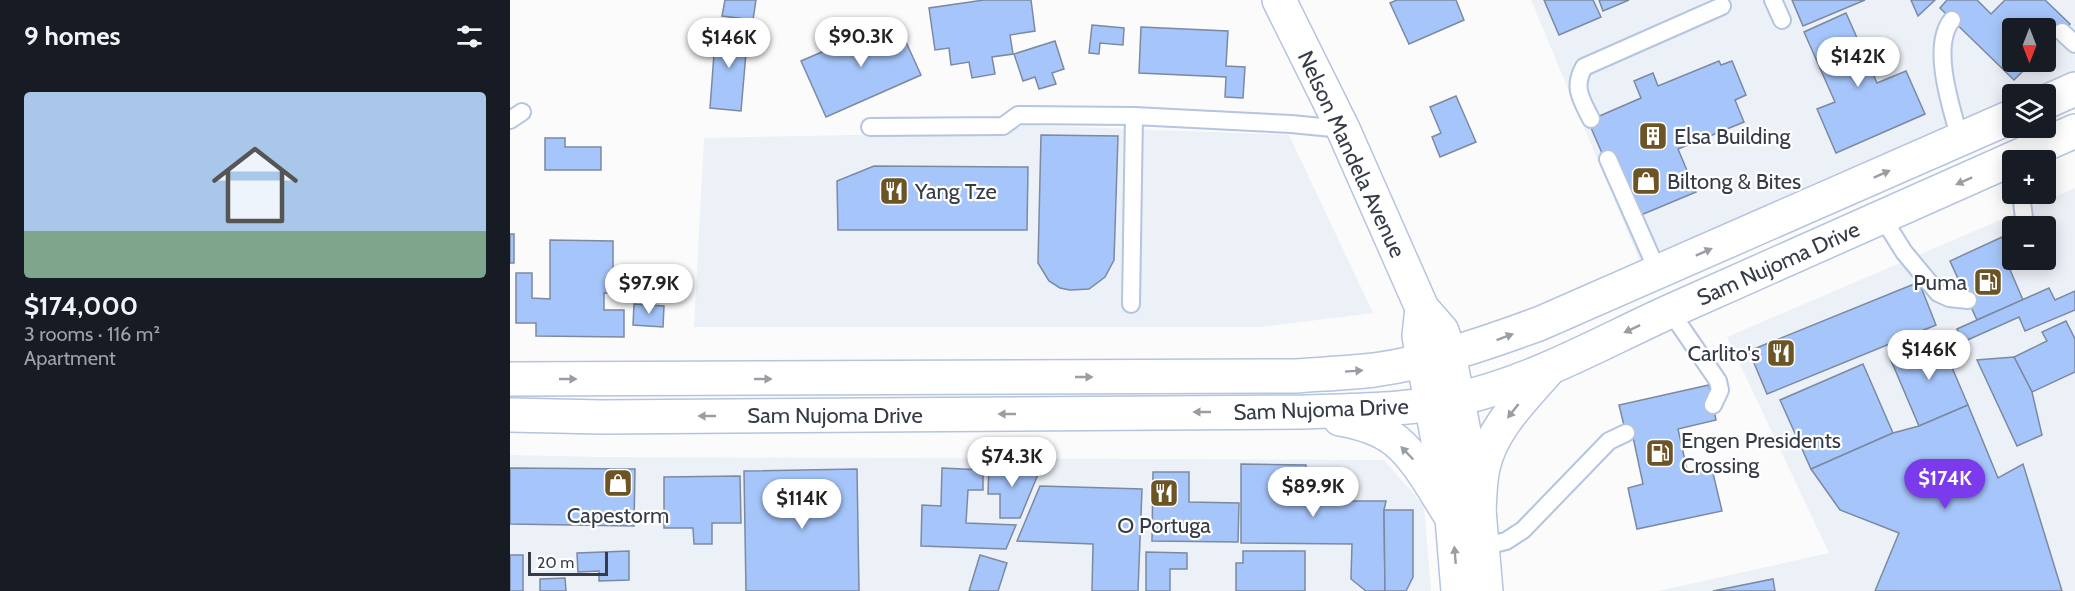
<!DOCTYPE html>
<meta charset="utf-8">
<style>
:root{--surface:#171b24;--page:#20242c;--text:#f1f3f6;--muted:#9ea1a6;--accent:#7c3aed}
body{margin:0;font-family:Cabin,sans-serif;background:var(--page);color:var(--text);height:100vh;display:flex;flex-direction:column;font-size:22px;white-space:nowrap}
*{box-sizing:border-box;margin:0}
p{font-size:20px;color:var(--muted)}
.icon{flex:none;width:33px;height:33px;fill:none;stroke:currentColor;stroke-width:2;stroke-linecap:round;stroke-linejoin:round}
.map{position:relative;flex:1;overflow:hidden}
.details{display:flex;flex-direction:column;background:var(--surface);width:510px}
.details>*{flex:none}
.needle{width:39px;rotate:180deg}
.tools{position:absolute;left:1492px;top:18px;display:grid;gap:12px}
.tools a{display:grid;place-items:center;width:54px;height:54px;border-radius:6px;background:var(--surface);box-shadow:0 3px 15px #0003;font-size:30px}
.scale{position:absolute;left:18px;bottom:15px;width:80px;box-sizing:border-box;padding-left:6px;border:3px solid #363c47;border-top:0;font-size:16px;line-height:21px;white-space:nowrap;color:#363c47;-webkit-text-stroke:4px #fff;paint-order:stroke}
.price{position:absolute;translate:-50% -51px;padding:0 14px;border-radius:21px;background:#fff;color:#222;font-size:20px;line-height:39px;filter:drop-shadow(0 2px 3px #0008)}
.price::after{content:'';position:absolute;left:50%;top:36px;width:18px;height:14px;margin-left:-9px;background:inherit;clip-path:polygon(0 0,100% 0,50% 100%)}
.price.current{background:var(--accent);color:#fff}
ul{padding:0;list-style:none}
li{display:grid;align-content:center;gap:12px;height:318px;padding:0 24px}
li span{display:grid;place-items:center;height:186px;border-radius:6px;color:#555}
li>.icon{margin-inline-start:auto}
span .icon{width:108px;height:108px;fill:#fffc;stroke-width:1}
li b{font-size:26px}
h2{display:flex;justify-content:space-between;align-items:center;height:72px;padding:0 24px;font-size:26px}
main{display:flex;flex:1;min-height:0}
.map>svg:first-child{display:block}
.built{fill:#ecf0f7;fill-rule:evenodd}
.building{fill:#a6c6fb;stroke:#7b89a1;stroke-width:1.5}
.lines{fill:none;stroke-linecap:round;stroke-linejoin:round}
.service-casing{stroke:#b5c4df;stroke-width:20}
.secondary-casing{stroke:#b5c4df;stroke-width:36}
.trunk-casing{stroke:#b5c4df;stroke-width:36}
.service{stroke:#fff;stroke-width:16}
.secondary{stroke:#fff;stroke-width:33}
.trunk{stroke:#fff;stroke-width:33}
.oneway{fill:#9a9ea3}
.labels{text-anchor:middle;stroke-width:4.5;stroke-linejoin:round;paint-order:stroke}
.poi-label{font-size:22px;fill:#363c47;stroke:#fff;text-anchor:start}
.street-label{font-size:22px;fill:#363c47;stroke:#fff}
</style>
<main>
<section class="details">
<h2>9 homes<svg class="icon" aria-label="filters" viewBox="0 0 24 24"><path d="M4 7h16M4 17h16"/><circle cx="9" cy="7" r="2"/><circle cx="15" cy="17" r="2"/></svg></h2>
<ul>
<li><span style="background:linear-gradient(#a9c7e8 75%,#7fa58c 0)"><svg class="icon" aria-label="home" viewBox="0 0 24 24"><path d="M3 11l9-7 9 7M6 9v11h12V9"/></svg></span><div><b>$174,000</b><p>3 rooms · 116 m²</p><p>Apartment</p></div></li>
</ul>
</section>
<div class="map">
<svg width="1565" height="591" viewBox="0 0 1565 591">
<rect width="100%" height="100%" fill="#fbfbfb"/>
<g class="built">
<path d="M1021 0H1565V88L1536 94H1503V115L1136 276ZM1503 28H1536V62H1503Z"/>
<polygon points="514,125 779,135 863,313 751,327 184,327 194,138 497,132"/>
<path d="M1565 188V591H1148L1319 553 1217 337ZM1503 226H1536V260H1503Z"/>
<polygon points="0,455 89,457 874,460 914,506 921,591 0,591"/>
</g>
<g class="building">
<polygon points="215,0 246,0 243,20 212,16"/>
<polygon points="474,0 521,0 525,31 500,35 503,54 482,57 485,74 462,78 459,62 441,65 439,48 425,50 419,8"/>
<polygon points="887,0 946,0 954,20 899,44 880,3"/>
<polygon points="1034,0 1083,0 1091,17 1049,35"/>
<polygon points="1089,0 1119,0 1093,11"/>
<polygon points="1282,0 1355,0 1293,26"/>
<polygon points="1401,0 1425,0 1408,16"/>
<polygon points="1437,0 1467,0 1481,14 1495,0 1535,0 1560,24 1536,48 1536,28 1503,28 1503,62 1522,62 1504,80 1430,8"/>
<polygon points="1336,13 1367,83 1396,71 1415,114 1326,153 1307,109 1325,102 1294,32"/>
<polygon points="386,20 411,75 316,117 291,61"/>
<polygon points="582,25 614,28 613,45 590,43 589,54 579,53"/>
<polygon points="206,27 238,30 231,111 200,108"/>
<polygon points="631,27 718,31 716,66 735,67 733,98 715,97 716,77 629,73"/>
<polygon points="545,41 554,69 542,73 546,84 529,89 525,77 513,81 504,54"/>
<polygon points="1209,61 1211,65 1222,61 1236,95 1225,100 1234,122 1168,149 1186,192 1131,215 1106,155 1095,160 1078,121 1131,98 1124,81 1143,73 1148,86"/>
<polygon points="946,96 966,142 930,157 922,137 931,133 920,107"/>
<polygon points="531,135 608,136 604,260 595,277 579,289 560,290 550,288 539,281 528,263"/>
<polygon points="35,138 55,138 55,147 91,147 91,170 35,170"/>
<polygon points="364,166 518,167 517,230 328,230 327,181"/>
<polygon points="1533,219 1545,243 1536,247 1536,226 1516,226"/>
<polygon points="1503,232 1503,260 1509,260 1498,265 1513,300 1467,320 1440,261"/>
<rect x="0" y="234" width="4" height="29"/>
<polygon points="40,240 103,241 103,271 116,278 115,293 94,293 94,310 114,310 114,337 26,336 26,323 6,323 6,273 22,273 22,298 40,299"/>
<polygon points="1409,282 1426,325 1257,394 1239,351"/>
<polygon points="1539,288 1545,300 1565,291 1565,310 1515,331 1509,317 1453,342 1447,329"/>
<polygon points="124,304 154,306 153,327 123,325"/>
<polygon points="1556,321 1565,339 1565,372 1522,392 1504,357 1537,341 1532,332"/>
<polygon points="1429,337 1458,405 1409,426 1380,358"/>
<polygon points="1504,357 1522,392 1532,435 1507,446 1467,360"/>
<polygon points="1353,364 1383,433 1301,469 1270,400"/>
<polygon points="1199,385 1206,420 1168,429 1178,474 1202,469 1212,511 1127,529 1118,488 1133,484 1123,437 1117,438 1109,405"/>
<polygon points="1458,405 1488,478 1513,464 1552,591 1365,591 1389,533 1330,510 1301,469 1383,433 1409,426"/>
<polygon points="731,464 796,465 796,487 841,488 841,501 876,501 874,510 875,591 856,591 841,579 842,544 731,543"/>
<polygon points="479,465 531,467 510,518 490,518 490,494 478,494"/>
<polygon points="0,468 125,469 124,526 0,524"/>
<polygon points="432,468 473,470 473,490 458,490 456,523 506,525 496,549 411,546 412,505 431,506"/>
<polygon points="347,469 349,591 236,591 234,471"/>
<polygon points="643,472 679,472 679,502 729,503 728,542 642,541"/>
<polygon points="230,476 231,523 202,523 202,544 184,544 183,528 154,528 154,477"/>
<polygon points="530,486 632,489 628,591 582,591 583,544 507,541"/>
<polygon points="874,510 903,510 903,577 896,591 875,591"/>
<polygon points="119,551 119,580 89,581 89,571 68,572 67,553"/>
<polygon points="733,551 795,551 795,591 726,591 726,563 733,563"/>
<polygon points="636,552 677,553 677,569 660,569 660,591 636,591"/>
<rect x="0" y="555" width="13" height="36"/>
<polygon points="470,555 497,563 488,591 459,591"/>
<polygon points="55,578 56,591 30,591 30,579"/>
<polygon points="1263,579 1265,591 1203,591"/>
</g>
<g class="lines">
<g class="service-casing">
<g id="service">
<polyline points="1263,0 1272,20"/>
<path d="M1442 20C1420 46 1442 110 1450 139"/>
<polyline points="1552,32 1565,44"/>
<path d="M1081 119C1072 100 1062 88 1074 67L1212 6"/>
<polyline points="0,120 12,112"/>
<polyline points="360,127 493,126 508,115 624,116"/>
<polyline points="1098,159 1148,272"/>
<polyline points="1508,194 1512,202 1515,226"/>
<polyline points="1372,217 1394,252 1428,293 1439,298 1458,300"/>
<polyline points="621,304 624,116 781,124 833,129"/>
<polyline points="1160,311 1208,381 1210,390 1203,405"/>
<polyline points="972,547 996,541 1013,530 1099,441 1116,433"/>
</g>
</g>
<g class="secondary-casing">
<g id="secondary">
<polyline points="769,0 833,129 912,308 932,331 939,354 969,510 976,591"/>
<polyline points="912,308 909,336 942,518 948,591"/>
</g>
</g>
<g class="trunk-casing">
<g id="trunk">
<polyline points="1536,102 1565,89"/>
<path d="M0 379 786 376C811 374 838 373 864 370 922 362 977 343 1031 323L1503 116"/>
<path d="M0 415 92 417 793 412C845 410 899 411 951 398 1025 381 1094 341 1163 310 1297 250 1431 191 1565 131"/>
<path d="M830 419C847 422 864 426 879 436 905 452 925 492 942 518"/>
<path d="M969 510C970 496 970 481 973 468 981 429 1013 399 1038 370"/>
</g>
</g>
<use href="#service" class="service"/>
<use href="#secondary" class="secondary"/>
<use href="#trunk" class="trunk"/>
</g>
<defs><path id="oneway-solid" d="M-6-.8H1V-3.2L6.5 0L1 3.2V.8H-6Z" transform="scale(1.5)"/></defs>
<g class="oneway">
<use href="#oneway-solid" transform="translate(1372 174) rotate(-24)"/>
<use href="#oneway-solid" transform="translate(1454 181) rotate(156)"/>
<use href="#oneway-solid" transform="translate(1194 252) rotate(-24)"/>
<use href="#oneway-solid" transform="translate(1122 329) rotate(155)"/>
<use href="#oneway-solid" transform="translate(995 337) rotate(-21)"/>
<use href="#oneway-solid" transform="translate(844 371) rotate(-4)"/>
<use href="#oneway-solid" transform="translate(574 377)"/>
<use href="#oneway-solid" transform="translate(58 379)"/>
<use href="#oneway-solid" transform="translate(253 379)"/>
<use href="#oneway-solid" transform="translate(1003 411) rotate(128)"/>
<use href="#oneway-solid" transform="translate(692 412) rotate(180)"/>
<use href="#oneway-solid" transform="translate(497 414) rotate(180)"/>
<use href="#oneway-solid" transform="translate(197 416) rotate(180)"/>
<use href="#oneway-solid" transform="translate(897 453) rotate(-134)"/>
<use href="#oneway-solid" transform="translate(945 555) rotate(-95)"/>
</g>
<defs>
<g id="building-square" transform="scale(1.5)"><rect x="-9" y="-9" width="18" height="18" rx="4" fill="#6d5425" stroke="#fff"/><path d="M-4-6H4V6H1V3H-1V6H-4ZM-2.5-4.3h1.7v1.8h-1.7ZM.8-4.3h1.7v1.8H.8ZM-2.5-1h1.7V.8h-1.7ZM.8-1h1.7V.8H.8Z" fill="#fff"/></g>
<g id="shop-square" transform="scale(1.5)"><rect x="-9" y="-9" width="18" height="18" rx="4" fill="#6d5425" stroke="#fff"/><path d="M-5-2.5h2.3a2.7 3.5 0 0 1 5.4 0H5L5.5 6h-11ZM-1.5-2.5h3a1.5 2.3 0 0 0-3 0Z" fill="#fff"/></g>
<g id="restaurant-square" transform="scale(1.5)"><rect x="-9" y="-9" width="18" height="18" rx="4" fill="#6d5425" stroke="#fff"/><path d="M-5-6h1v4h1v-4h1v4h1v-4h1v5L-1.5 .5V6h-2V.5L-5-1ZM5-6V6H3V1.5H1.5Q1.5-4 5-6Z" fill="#fff"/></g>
<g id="fuel-square" transform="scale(1.5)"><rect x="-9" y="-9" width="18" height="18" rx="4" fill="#6d5425" stroke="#fff"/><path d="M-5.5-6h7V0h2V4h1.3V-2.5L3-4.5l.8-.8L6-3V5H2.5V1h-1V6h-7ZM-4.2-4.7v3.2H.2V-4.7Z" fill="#fff"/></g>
</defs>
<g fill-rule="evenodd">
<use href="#building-square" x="1143" y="136"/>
<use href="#shop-square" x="1136" y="181"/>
<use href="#restaurant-square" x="384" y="191"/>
<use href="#fuel-square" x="1478" y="282"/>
<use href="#restaurant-square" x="1271" y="353"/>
<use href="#fuel-square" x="1150" y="453"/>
<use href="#shop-square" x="108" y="483"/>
<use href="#restaurant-square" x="654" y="493"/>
</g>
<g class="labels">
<g class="poi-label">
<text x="1164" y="144">Elsa Building</text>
<text x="1157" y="189">Biltong &amp; Bites</text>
<text x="405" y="199">Yang Tze</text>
<text x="1457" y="290" text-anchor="end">Puma</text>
<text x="1250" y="361" text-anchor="end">Carlito's</text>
<text x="1171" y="448">Engen Presidents<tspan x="1171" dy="25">Crossing</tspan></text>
<text x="108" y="523" text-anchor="middle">Capestorm</text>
<text x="654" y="533" text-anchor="middle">O Portuga</text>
</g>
<g class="street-label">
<text transform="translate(842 154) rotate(65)" y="8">Nelson Mandela Avenue</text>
<text transform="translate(1268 263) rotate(-24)" y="8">Sam Nujoma Drive</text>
<text transform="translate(811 409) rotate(-2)" y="8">Sam Nujoma Drive</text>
<text x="325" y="423">Sam Nujoma Drive</text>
</g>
</g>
</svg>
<div class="tools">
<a><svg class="needle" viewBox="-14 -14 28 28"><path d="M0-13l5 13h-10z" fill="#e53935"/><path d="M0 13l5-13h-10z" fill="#9ea1a6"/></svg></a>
<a><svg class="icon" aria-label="layers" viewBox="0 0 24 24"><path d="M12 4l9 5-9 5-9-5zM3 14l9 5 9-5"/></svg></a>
<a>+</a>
<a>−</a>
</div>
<div class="scale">20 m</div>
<b class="price" style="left:351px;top:68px">$90.3K</b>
<b class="price" style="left:219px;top:69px">$146K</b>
<b class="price" style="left:1348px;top:88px">$142K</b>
<b class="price" style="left:139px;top:315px">$97.9K</b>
<b class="price" style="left:1419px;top:381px">$146K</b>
<b class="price" style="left:502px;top:488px">$74.3K</b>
<b class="price current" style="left:1435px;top:510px">$174K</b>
<b class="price" style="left:803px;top:518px">$89.9K</b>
<b class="price" style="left:292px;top:530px">$114K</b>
</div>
</main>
